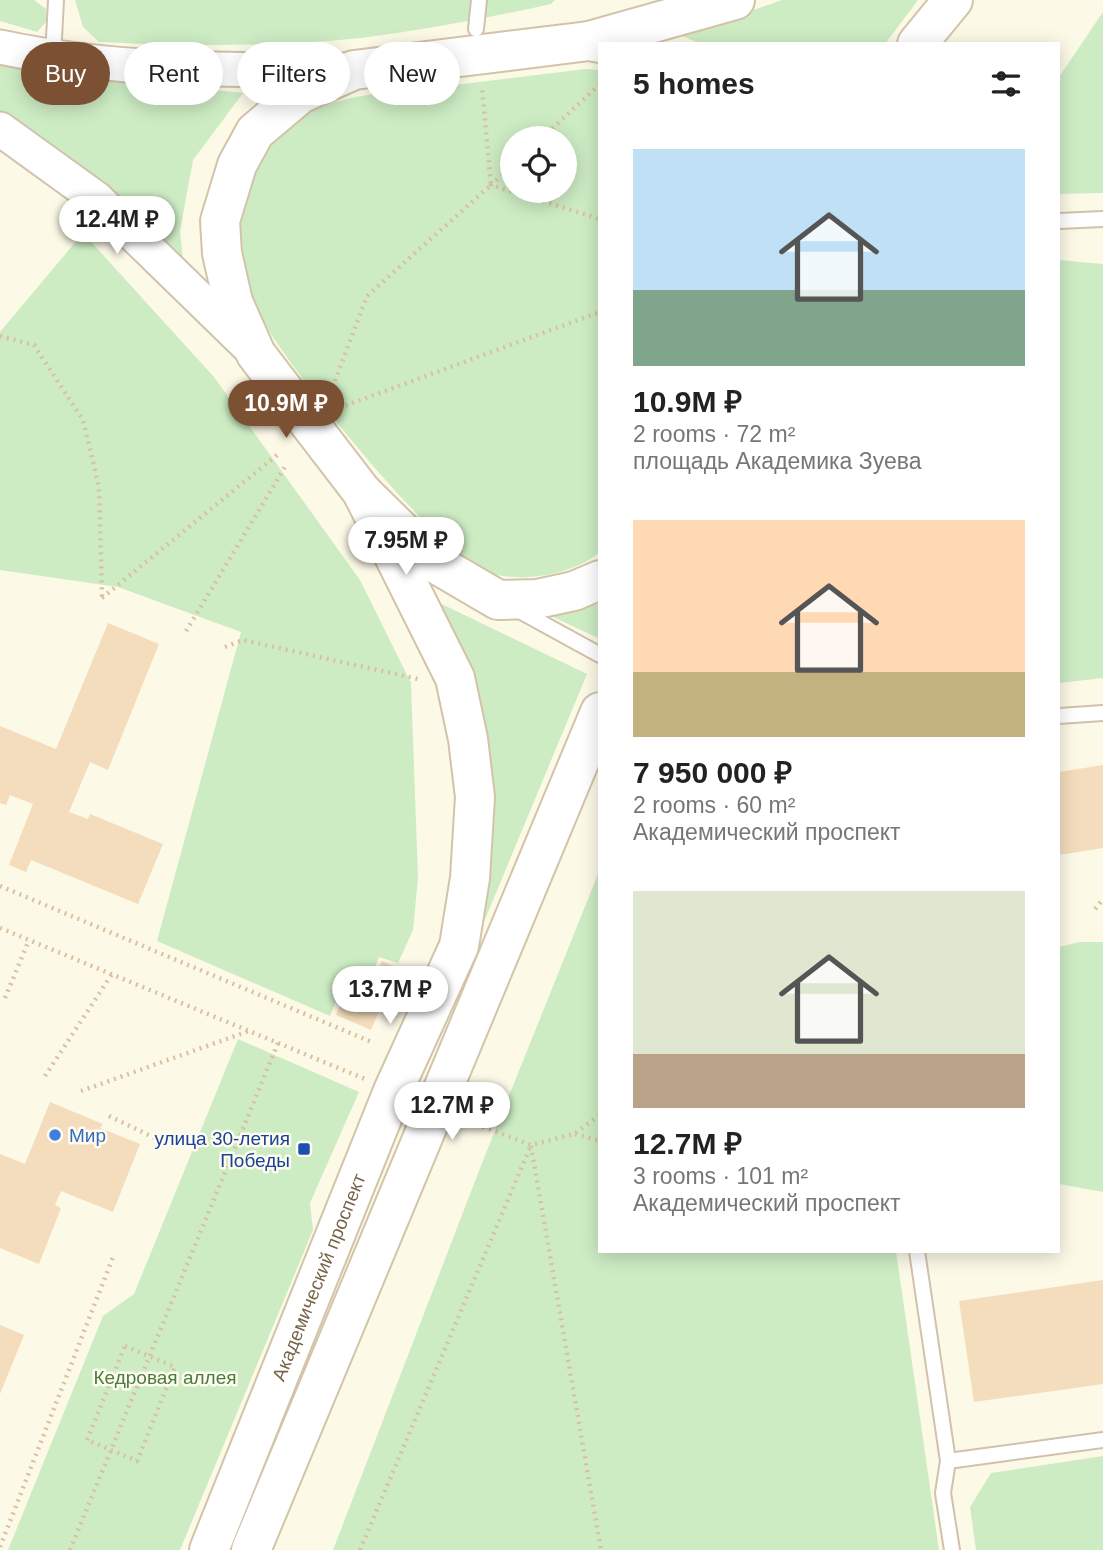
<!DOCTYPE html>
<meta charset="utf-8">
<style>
:root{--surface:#fff;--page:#f6f6f6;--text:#222;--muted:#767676;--accent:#7c5133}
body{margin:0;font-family:Arial,sans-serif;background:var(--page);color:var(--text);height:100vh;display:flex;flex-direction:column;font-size:26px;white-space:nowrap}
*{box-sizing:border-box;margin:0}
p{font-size:23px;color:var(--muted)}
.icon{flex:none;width:38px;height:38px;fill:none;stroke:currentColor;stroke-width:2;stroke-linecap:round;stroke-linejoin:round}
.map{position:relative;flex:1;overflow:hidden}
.side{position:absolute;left:598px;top:42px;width:462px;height:1211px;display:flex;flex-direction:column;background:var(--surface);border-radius:0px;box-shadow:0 4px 18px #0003}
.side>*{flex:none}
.banner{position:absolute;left:21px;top:42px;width:472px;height:63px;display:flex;gap:14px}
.buttons{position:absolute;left:500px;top:126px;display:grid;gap:14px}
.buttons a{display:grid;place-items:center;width:77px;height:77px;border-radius:50%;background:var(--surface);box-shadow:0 4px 18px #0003;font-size:35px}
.price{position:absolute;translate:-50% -60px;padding:0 16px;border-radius:24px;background:#fff;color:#222;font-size:23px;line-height:46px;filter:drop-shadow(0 2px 4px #0008)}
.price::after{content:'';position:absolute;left:50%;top:42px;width:21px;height:16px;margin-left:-10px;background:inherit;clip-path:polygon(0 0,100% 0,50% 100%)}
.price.on{background:var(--accent);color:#fff}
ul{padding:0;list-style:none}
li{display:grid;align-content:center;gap:14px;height:371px;padding:0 35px}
li span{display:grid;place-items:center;height:217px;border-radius:0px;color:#555}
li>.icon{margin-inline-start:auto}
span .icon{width:126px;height:126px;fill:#fffc;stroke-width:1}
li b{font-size:30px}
h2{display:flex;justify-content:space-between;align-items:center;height:84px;padding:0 35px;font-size:30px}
.pill{padding:0 24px;border-radius:32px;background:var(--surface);box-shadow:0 4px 18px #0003;font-size:24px;line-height:63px}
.pill.on{background:var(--accent);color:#fff}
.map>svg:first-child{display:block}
.green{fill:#cdecc4;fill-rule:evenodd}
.building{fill:#f4ddbd}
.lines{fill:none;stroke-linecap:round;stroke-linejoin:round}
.service-casing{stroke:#d0c2ac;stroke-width:18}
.tertiary-casing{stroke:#d0c2ac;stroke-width:37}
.secondary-casing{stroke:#d3c4a9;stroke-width:42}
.path{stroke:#d9c1a0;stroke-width:4.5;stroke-dasharray:2 5;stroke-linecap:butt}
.service{stroke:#fff;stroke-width:14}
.tertiary{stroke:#fff;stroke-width:33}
.secondary{stroke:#fff;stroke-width:38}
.shop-dot{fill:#3f7fe0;stroke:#fffbee;stroke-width:2.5}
.transit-dot{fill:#1a4fb4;stroke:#fffbee;stroke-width:2.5}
.labels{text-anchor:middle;stroke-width:5;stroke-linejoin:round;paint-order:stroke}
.shop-label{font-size:19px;fill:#366cbe;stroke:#fffbee;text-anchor:start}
.transit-label{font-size:19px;fill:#164399;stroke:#fffbee;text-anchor:end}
.street-label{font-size:19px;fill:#78634a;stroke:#fffbee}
.park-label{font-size:19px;fill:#487f41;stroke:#fffbee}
</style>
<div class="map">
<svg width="1103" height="1550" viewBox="0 0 1103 1550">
<rect width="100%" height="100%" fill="#fdf9e7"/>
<g class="green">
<polygon points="0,0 34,0 46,9 46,22 37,32 0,21"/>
<path d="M75 0H555L551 4C488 18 425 30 361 38 274 47 186 46 99 42L83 27Z"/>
<polygon points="782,0 918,0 885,44 701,44 675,33 717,23"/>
<polygon points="1103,12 1103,193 1059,194 1059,77"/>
<polygon points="0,62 50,72 243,93 193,160 180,231 185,279 0,113"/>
<path d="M585 69 600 70V552C572 575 524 583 489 573 439 558 269 346 248 295 235 265 230 199 246 170 254 157 273 137 285 127 330 92 394 92 448 86 493 80 539 75 585 69ZM513 138H565V191H513Z"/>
<polygon points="83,233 214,377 360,580 411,683 418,878 413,930 398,963 379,957 368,985 346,977 330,1016 157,941 241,632 118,587 0,570 0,332"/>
<polygon points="1059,260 1103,264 1103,678 1059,683"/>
<polygon points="421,594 587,674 223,1550 460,959 477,835"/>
<polygon points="600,603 600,639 551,616 595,605"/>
<polygon points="600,869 600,1251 896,1251 939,1550 333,1550 482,1163"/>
<polygon points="1080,942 1103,942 1103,1192 1059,1184 1059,947"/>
<polygon points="238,1039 359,1092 310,1203 313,1230 180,1550 8,1550 103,1316 134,1294"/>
<polygon points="1103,1456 1103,1550 976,1550 970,1507 991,1473"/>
</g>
<g class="building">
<polygon points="108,623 159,644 108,770 90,762 69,812 88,819 90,814 163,844 138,904 31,860 26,872 9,865 33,804 10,795 6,805 0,803 0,726 56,749"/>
<polygon points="1103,765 1103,848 1059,855 1059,772"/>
<polygon points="382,961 397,968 371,1030 336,1015 350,981 370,989"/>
<polygon points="50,1102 103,1124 100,1128 140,1144 113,1212 61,1191 55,1205 61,1208 39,1264 0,1248 0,1154 25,1164"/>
<polygon points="1103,1280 1103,1384 974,1402 959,1301"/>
<polygon points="0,1325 24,1335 0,1394"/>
</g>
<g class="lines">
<g class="service-casing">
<g id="service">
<polyline points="476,29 479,0"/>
<polyline points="53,57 56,0"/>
<polyline points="1059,221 1103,219"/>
<polyline points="518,610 600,655"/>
<polyline points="1059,716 1103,713"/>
<polyline points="917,1251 948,1461 943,1493 952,1550"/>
<polyline points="948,1461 1103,1440"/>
</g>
</g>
<g class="tertiary-casing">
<g id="tertiary">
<path d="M0 47C116 72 233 70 351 70"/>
<polyline points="0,129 97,199 250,348"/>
</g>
</g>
<g class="secondary-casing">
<g id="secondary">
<polyline points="589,41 735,0"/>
<polyline points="917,44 953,0"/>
<polyline points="600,580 574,591 537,599 498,600 433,562 362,492 256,354 233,302 222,253 220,221 237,165 255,132 300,94 354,70 589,41 606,44"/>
<path id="s1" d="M209 1550 393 1091 459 946 470 878 475 797 468 739 455 678 362 492"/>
<polyline points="251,1550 600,712"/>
</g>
</g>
<g class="path">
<polyline points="542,138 600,84"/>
<polyline points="513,165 491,185 600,219"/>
<polyline points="0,336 34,345 83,420 99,487 102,598"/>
<polyline points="330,394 367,296 491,185 482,87"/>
<polyline points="339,408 600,312"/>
<polyline points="102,598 277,455"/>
<polyline points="186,631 285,467"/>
<polyline points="225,647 243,640 418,679"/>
<polyline points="0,886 374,1043"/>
<polyline points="1095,909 1103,899"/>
<polyline points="0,928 365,1079"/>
<polyline points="5,998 29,940"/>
<polyline points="45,1076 112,974"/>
<polyline points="81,1091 249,1031"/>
<polyline points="109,1116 157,1139"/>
<polyline points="463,1119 531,1145 574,1134 600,1115"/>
<polyline points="575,1134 600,1141"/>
<polyline points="531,1146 601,1550"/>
<polygon points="125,1346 175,1367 137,1461 87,1440"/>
<polyline points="0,1547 113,1257"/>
<polyline points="70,1550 278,1043"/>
<polyline points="360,1550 531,1145"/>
</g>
<use href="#service" class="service"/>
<use href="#tertiary" class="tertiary"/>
<use href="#secondary" class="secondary"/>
</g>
<circle class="shop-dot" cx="55" cy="1135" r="7"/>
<rect class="transit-dot" x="297" y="1142" width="14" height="14" rx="3.5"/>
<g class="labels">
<g class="shop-label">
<text x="69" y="1142">Мир</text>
</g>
<g class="transit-label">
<text x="290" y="1145">улица 30-летия<tspan x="290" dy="22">Победы</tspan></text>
</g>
<g class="street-label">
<text dy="7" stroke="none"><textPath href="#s1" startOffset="294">Академический проспект</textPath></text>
</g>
<g class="park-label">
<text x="165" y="1384">Кедровая аллея</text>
</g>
</g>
</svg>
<div class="buttons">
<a><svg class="icon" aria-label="locate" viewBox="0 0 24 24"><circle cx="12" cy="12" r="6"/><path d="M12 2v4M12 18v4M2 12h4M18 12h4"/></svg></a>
</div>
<b class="price" style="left:117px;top:256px">12.4M ₽</b>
<b class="price on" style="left:286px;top:440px">10.9M ₽</b>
<b class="price" style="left:406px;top:577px">7.95M ₽</b>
<b class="price" style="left:390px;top:1026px">13.7M ₽</b>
<b class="price" style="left:452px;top:1142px">12.7M ₽</b>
<div class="banner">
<a class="pill on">Buy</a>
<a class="pill">Rent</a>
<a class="pill">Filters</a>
<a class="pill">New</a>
</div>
<section class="side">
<h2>5 homes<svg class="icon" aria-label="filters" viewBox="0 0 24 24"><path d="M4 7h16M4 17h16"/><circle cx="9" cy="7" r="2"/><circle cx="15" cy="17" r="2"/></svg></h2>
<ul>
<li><span style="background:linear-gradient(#bfe0f5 65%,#7fa58c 0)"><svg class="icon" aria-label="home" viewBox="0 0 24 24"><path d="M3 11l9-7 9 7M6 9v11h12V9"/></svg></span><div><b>10.9M ₽</b><p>2 rooms · 72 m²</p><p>площадь Академика Зуева</p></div></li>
<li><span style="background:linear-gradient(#ffd9b3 70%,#c2b280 0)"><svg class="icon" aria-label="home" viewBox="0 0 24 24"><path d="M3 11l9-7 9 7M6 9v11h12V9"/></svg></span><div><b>7 950 000 ₽</b><p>2 rooms · 60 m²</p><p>Академический проспект</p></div></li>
<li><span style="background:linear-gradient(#dfe7d0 75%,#b9a48a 0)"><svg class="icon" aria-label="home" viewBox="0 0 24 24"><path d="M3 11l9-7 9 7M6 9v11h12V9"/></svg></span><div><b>12.7M ₽</b><p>3 rooms · 101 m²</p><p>Академический проспект</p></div></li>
</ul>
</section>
</div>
